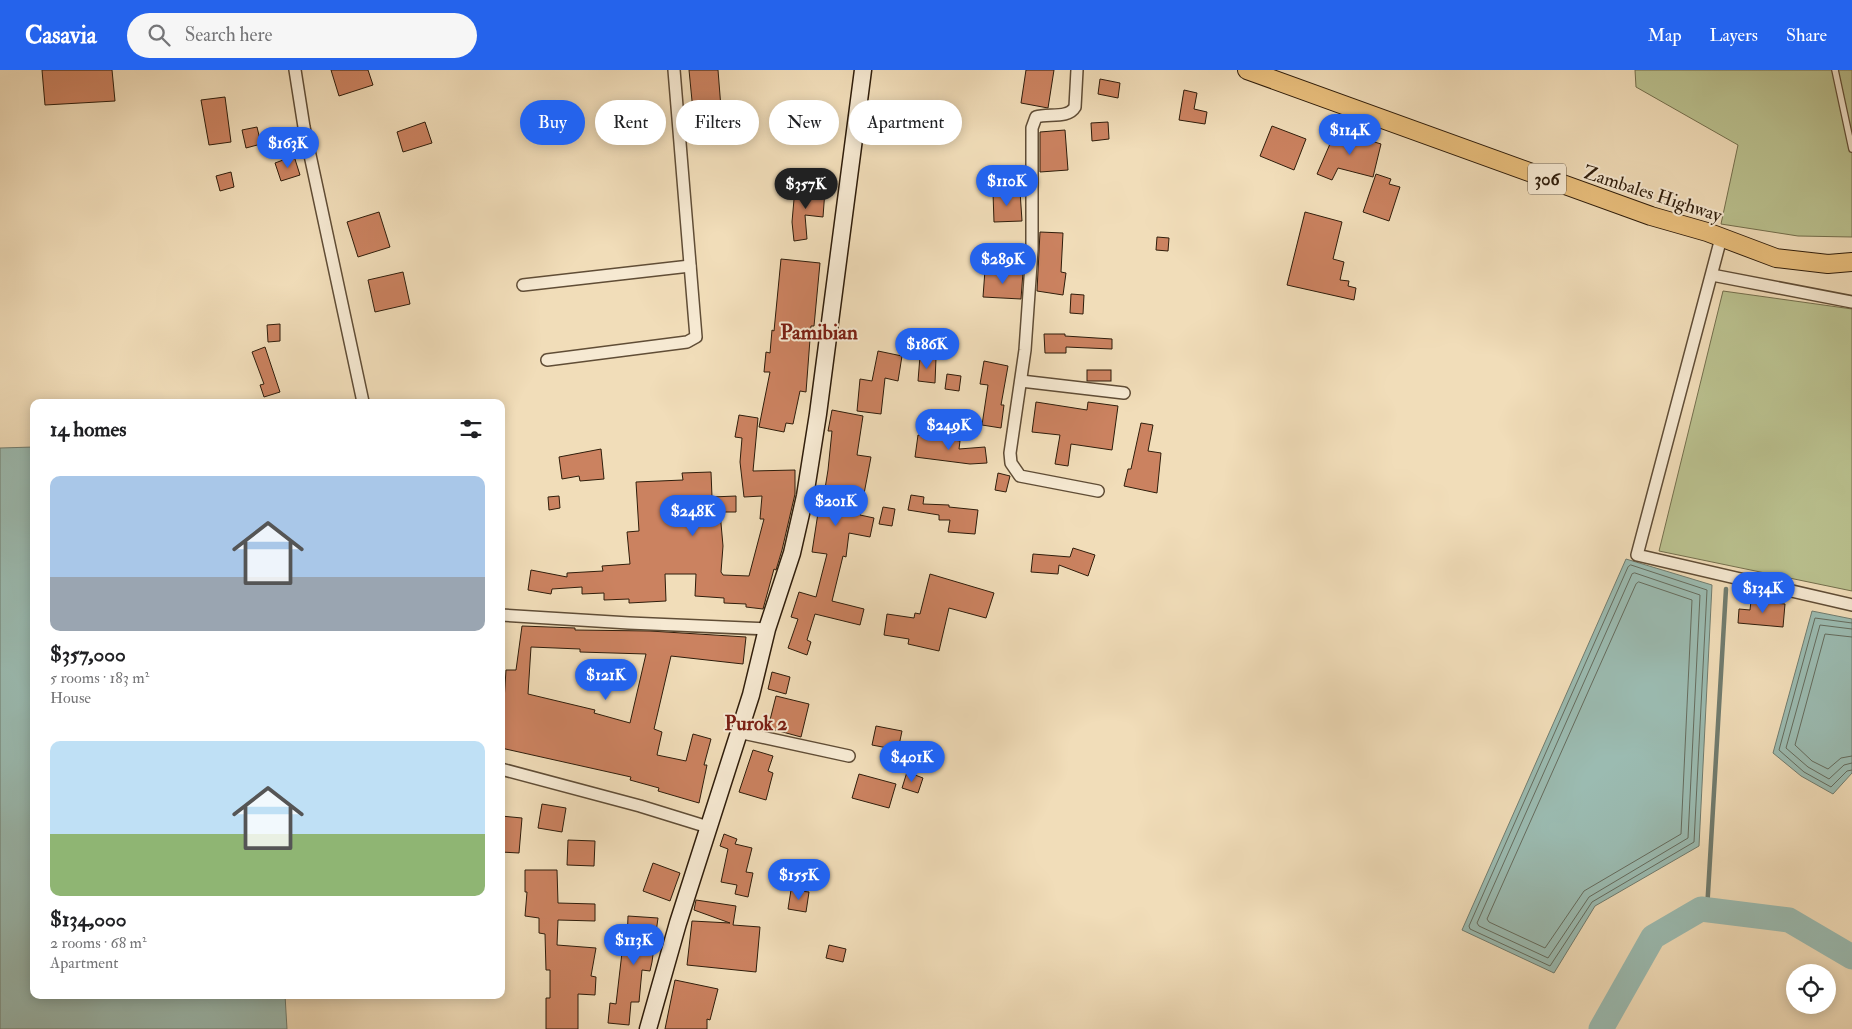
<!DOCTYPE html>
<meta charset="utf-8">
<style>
:root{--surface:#fff;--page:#f6f6f6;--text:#202124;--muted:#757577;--accent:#2563eb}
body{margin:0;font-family:"IM FELL Double Pica",serif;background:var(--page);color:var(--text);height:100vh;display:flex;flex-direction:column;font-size:19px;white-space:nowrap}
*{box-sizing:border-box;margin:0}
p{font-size:16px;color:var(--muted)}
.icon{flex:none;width:28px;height:28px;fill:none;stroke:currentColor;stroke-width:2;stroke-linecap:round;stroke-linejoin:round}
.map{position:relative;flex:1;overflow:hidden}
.panel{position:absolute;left:30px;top:329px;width:475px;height:600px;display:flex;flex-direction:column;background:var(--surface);border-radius:10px;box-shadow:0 2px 12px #0003}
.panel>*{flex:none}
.guide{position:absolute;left:520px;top:30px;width:475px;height:45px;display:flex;gap:10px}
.tools{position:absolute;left:1786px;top:894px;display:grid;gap:10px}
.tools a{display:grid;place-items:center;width:50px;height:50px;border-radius:50%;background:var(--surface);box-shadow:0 2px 12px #0003;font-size:25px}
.price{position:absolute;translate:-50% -42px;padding:0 11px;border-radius:18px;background:var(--accent);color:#fff;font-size:16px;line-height:32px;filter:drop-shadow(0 1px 2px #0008)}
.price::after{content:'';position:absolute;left:50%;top:30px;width:15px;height:11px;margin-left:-8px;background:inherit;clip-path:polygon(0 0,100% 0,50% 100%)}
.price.current{background:#222;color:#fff}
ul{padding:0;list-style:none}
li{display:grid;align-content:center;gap:10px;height:265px;padding:0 20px}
li span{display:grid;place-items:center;height:155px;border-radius:10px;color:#555}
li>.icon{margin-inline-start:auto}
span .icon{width:90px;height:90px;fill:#fffc;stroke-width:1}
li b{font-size:21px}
h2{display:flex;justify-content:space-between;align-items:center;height:60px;padding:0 20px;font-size:21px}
.pill{padding:0 18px;border-radius:22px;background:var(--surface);box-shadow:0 2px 12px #0003;font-size:18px;line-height:45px}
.pill.current{background:var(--accent);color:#fff}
header{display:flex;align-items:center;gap:30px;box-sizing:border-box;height:70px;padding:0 25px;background:var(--accent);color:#fff}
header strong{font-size:24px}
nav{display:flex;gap:28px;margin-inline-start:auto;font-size:18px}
.search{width:350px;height:45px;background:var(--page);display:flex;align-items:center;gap:12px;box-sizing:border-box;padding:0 18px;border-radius:28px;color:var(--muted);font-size:19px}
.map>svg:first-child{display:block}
.green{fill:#bac18f;stroke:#746f4d}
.water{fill:#9bbbb1;stroke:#707c6f}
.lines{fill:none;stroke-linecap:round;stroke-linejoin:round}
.shore{stroke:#656c5e;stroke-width:1}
.stream{stroke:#707c6f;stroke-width:4.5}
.river{stroke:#9bbbb1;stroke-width:25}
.building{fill:#cb8260;stroke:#2f1d0b;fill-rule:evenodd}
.lane-casing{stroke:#604d36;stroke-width:8}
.street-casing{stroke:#604d36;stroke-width:14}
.secondary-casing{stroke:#2f1d0b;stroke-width:19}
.primary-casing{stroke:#2f1d0b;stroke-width:20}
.lane{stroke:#f6e9d2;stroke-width:5.5}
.street{stroke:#f6e9d2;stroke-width:11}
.secondary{stroke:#f6e9d2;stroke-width:16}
.primary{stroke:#e8be7c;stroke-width:18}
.labels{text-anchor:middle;stroke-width:4;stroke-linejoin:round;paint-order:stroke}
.shield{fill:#f6e9d2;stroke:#6b5a47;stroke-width:1}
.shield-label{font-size:18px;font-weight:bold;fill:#2f1d0b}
.street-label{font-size:19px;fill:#2f1d0b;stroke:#f6e9d2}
.neighbourhood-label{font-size:20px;font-weight:bold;fill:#7a1f14;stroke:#f6e9d2}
.quarter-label{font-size:21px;font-weight:bold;fill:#7a1f14;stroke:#f6e9d2}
</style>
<header>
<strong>Casavia</strong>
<div class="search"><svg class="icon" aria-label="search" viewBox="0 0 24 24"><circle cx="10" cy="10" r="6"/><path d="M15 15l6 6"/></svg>Search here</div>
<nav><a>Map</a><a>Layers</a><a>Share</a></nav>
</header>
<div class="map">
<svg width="1852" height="959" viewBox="0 0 1852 959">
<rect width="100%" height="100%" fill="#f1ddb9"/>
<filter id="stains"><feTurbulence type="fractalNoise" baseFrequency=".004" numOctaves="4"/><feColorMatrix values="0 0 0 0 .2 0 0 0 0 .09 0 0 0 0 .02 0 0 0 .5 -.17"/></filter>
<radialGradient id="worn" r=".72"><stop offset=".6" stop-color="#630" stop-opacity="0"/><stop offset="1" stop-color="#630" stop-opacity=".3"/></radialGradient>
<g class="green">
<polygon points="1635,0 1852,0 1852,167 1798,166 1721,154 1738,75 1636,17"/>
<polygon points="1723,221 1852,239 1852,521 1659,481"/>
</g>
<g class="water">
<polygon points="34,377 34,925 285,925 287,959 0,959 0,378"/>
<polygon points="1626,489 1712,515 1699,776 1595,836 1554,903 1462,860"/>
<polygon points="1812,541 1852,549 1852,703 1833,724 1801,706 1773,683"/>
</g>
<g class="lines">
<g class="shore">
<polygon points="1631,495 1707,520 1694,772 1592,832 1550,896 1470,859 1469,856 1628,497"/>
<polygon points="1635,503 1700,525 1688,768 1589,827 1548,888 1479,856 1477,853 1632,504"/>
<polygon points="1639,512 1692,530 1681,764 1584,821 1545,878 1489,852 1487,849 1636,514"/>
<polyline points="1852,553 1815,548 1779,680 1804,702 1831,717 1847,701 1852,700"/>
<polyline points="1852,559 1820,555 1786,678 1808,697 1829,709 1844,695 1852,693"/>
<polyline points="1852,567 1825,564 1795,675 1812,691 1828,699 1841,688 1852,686"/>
</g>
<polyline class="stream" points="1707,840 1726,519"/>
<polyline class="river" points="1601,959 1653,867 1701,839 1789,850 1852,887"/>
</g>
<g class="building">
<polygon points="42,0 112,0 115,31 45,35"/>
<polygon points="331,0 368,0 373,15 339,26"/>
<polygon points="689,0 718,0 721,38 693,41"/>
<polygon points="1026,0 1054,0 1048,38 1021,33"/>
<polygon points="1100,9 1120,13 1118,28 1098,24"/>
<polygon points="1184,20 1197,23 1194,39 1207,42 1205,54 1179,50"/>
<polygon points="225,27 231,72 209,75 201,30"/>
<polygon points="425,52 432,73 403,82 397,62"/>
<polygon points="1108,52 1109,69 1092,71 1091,53"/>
<polygon points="1272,56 1306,69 1294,100 1260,86"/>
<polygon points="257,57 261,74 246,78 242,60"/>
<polygon points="1065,60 1068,100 1040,102 1040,62"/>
<polygon points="1336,60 1381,74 1373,107 1338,98 1332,110 1317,104"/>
<polygon points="294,86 300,105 281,111 275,93"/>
<polygon points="231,102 234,117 220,121 216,106"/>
<polygon points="1376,104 1391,109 1389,114 1400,117 1389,151 1363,142"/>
<polygon points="795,118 825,120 823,147 805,145 807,169 794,171 792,152"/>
<polygon points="1020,121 1022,151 994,152 993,123"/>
<polygon points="379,142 390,177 358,187 347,152"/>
<polygon points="1305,142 1342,152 1333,189 1344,192 1340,210 1349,211 1348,216 1356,218 1354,230 1287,215"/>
<polygon points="1040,162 1063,163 1061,202 1066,203 1063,225 1037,221"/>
<polygon points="1157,167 1169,168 1168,181 1156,180"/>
<polygon points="781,189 820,193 814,256 811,256 806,322 800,321 793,354 786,353 784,362 759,357 770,302 764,302 766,282 770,283 772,260 774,261"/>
<polygon points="985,200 1023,202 1021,229 983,227"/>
<polygon points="403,202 410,234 375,242 368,210"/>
<polygon points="1071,224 1084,225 1083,244 1070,243"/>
<polygon points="280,254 280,271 268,272 267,255"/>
<polygon points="1044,264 1065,264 1065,266 1112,269 1112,279 1066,277 1066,283 1045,283"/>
<polygon points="265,277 280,322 264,327 260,315 264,314 252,282"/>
<polygon points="878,281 902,286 898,311 885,308 881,344 857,341 860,309 872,311"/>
<polygon points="920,286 936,288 935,313 918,311"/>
<polygon points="984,291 1008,296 1001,335 1004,335 1001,358 982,355 988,315 980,314"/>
<rect x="1087" y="300" width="24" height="11"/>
<polygon points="947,304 961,306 959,321 945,319"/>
<polygon points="1036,332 1087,340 1088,332 1118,336 1112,380 1071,374 1068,396 1055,394 1060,365 1032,362"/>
<polygon points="832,340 863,346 857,385 871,387 860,445 874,448 870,467 849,463 846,487 843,486 832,531 864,539 860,555 815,544 807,570 811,572 807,585 788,578 798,549 791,547 799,522 816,527 827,484 812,482 820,430 823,431 828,400 832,361 828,361"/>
<polygon points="739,345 758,348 753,401 795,400 795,424 782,480 776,500 774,499 763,539 746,537 746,534 724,533 724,528 695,526 696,504 665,504 666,531 629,533 629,529 604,530 604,523 582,524 582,517 552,519 551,524 528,520 531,500 567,507 567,503 603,501 602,496 630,494 627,462 639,461 636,412 683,410 682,403 711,402 712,427 736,426 736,442 720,442 723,476 721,502 723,505 749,506 764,449 760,449 762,426 744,427 740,392 742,368 735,367"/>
<polygon points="1141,353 1153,355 1148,381 1161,383 1157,423 1124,416 1128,399 1131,399"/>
<polygon points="918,365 960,371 959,379 985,377 987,393 970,394 915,387"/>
<polygon points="601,379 604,409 580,411 579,406 562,409 559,387"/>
<polygon points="998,403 1010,406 1006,422 995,420"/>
<polygon points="911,425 924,427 923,434 949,435 949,437 978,440 975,464 948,462 950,450 939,450 939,445 908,440"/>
<polygon points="559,426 560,438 549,440 548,427"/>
<polygon points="883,437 895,439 892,456 879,454"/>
<polygon points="1073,478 1095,485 1088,506 1059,495 1058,504 1031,502 1033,484 1070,487"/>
<polygon points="930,504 994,523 986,548 949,538 939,581 908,574 909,569 884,565 887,544 914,548 915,543 920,544"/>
<polygon points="1751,531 1785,534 1783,557 1738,553 1739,539 1750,540"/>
<path d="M522 556 575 558V560L650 561 746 567 743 594 671 586 654 659 662 662 657 685 686 691 693 664 711 669 704 695H707L699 733 658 721 659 718 630 710 631 707 501 678 506 600H516ZM531 577 580 579V582L646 584 630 653 594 643 595 640 528 624Z"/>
<polygon points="772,602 790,607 786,624 768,619"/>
<polygon points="776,626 809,634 801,667 768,658"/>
<polygon points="876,656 902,661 898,680 872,675"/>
<polygon points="753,680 773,686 768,701 773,703 766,730 739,722"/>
<polygon points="907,702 923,708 918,723 902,718"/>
<polygon points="859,704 896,714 889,738 852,728"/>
<polygon points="542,734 566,738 562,762 538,758"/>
<polygon points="501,746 522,748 519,783 501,782"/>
<polygon points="724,764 737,769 735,774 752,778 746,802 753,803 748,827 735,824 737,815 721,812 728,779 720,776"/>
<polygon points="568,770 595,771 594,796 567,795"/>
<polygon points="653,793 680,803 670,831 643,821"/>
<polygon points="525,800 557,800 558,833 595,834 595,851 558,850 557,875 596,878 591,906 596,907 595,925 578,924 578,959 546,959 546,928 550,928 550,900 546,900 545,864 539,863 539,848 525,846 527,822 525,822"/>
<polygon points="791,820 809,822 806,842 788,839"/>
<polygon points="696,830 736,836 733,855 760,857 756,902 687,895 692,851 730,853 694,840"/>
<polygon points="628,846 658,848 652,892 650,901 642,900 639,932 631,932 629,955 608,953 610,933 616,934 623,874 627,874"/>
<polygon points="829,875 846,879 843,892 826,888"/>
<polygon points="675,910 718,919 710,950 707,949 707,959 665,959"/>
</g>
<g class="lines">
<g class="lane-casing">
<polyline id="lane" points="1835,0 1852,79"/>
</g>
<g class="street-casing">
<g id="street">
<polyline points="295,0 304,57 363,332"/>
<path d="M1077 0 1075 37C1068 49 1048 43 1036 47L1032 58V180L1025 280 1010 383 1011 393 1020 406 1098 421"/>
<polyline points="1721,168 1637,485 1852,535"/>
<polyline points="1712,205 1852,232"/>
<polyline points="523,215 690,196"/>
<polyline points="547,290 687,272 696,267 674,0"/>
<polyline points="1021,311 1124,323"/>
<polyline points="501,545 629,553 767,559"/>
<polyline points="738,662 849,686"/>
<polyline points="501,699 640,736 708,757"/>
</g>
</g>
<g class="secondary-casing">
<polyline id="secondary" points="648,959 678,853 751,625 767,559 792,483 805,426 818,344 863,0"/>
</g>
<g class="primary-casing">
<polyline id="primary" points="1247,0 1651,146 1707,162 1776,188 1828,194 1852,192"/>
</g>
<use href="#lane" class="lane"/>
<use href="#street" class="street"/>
<use href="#secondary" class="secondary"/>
<use href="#primary" class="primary"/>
</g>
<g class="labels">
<rect class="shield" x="1528" y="93.5" width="38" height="31" rx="4"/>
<g class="shield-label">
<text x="1547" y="115">306</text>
</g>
<g class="street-label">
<text transform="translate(1653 123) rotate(18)" y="7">Zambales Highway</text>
</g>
<g class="neighbourhood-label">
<text x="756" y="660">Purok 2</text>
</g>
<g class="quarter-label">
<text x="819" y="269">Pamibian</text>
</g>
</g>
<rect width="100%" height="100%" filter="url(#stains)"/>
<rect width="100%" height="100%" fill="url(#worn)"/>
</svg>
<div class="tools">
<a><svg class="icon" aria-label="locate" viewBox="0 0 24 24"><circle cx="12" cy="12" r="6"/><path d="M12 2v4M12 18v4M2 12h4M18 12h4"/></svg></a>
</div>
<b class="price" style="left:1350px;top:86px">$114K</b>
<b class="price" style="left:288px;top:99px">$163K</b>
<b class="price" style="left:1007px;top:137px">$110K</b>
<b class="price current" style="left:806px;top:140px">$357K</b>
<b class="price" style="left:1003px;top:215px">$289K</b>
<b class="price" style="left:927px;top:300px">$186K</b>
<b class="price" style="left:949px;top:381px">$249K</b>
<b class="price" style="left:836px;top:457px">$201K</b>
<b class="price" style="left:693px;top:467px">$248K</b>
<b class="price" style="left:1763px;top:544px">$134K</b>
<b class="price" style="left:606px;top:631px">$121K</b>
<b class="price" style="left:912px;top:713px">$401K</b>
<b class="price" style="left:799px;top:831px">$155K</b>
<b class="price" style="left:634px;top:896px">$113K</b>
<div class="guide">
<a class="pill current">Buy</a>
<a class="pill">Rent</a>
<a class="pill">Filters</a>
<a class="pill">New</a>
<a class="pill">Apartment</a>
</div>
<section class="panel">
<h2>14 homes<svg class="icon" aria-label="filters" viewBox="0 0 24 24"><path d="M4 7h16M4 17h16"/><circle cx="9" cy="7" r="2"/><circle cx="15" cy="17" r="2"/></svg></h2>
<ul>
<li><span style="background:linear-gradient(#a9c7e8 65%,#9aa5b1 0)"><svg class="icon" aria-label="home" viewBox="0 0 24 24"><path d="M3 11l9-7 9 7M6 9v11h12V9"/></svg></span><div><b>$357,000</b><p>5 rooms · 183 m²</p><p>House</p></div></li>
<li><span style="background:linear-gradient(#bfe0f5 60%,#8fb573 0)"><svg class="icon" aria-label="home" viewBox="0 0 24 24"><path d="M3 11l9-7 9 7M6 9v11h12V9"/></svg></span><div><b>$134,000</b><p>2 rooms · 68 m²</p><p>Apartment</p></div></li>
</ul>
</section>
</div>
